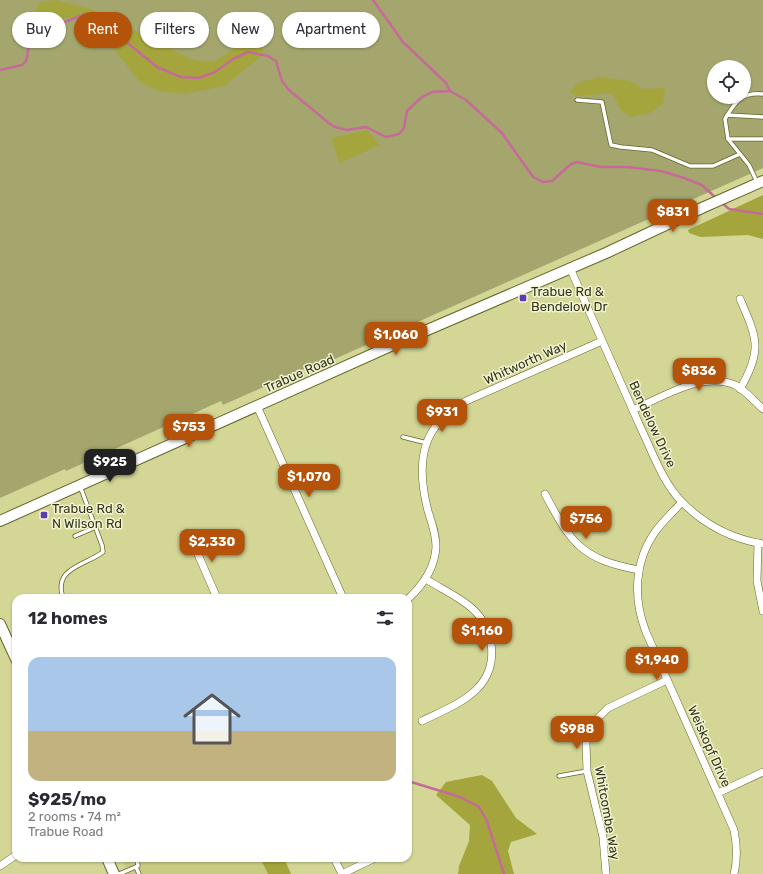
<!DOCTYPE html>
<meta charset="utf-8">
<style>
:root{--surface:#fff;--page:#f7f7f7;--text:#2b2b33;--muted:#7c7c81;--line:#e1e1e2;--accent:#b45309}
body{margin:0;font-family:Rubik,sans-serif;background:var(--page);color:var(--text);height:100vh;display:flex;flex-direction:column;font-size:15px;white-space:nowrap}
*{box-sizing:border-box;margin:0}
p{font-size:13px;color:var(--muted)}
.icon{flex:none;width:22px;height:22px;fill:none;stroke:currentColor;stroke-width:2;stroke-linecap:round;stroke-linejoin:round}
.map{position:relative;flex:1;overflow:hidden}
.details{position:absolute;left:12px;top:594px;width:400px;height:268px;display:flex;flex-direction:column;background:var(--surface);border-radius:12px;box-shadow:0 1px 3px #0004}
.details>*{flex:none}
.guide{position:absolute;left:12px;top:12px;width:400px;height:36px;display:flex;gap:8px}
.tools{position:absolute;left:707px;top:60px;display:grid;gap:8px}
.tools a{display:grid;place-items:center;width:44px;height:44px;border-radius:50%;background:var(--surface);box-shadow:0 1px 3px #0004;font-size:20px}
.price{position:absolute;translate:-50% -34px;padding:0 9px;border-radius:8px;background:var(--accent);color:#fff;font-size:13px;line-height:26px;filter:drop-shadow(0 1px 2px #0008)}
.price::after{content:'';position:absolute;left:50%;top:24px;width:12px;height:9px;margin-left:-6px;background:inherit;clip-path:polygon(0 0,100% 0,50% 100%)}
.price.current{background:#222;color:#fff}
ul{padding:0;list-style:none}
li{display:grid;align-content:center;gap:8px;height:212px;padding:0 16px}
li+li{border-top:1px solid var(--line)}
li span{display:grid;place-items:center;height:124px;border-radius:12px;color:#555}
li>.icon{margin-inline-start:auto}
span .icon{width:72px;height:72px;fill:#fffc;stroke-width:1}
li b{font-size:17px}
h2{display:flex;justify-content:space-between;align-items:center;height:48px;padding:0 16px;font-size:17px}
.chip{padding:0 14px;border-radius:18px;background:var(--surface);box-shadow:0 1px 3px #0004;font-size:14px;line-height:36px}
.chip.current{background:var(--accent);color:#fff}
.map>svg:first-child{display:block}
.built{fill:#c9cb82}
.green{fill:#a4a66d;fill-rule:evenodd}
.forest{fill:#a4a53c}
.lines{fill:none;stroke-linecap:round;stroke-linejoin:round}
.stream{stroke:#c66b99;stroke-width:2.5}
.service-casing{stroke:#656628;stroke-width:5}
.minor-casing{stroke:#656628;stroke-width:8}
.secondary-casing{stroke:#656628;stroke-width:12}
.service{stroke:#fff;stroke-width:3.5}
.minor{stroke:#fff;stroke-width:7}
.secondary{stroke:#fff;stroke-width:10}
.poi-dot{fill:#5b3ab2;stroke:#f2f4d4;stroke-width:1.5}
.labels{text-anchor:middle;stroke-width:3;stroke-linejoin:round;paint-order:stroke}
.poi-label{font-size:13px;fill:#35361b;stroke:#f2f4d4;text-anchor:start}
.street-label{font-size:13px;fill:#35361b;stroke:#f2f4d4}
</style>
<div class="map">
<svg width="763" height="874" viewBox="0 0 763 874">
<rect width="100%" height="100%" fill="#d3d695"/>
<polygon class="built" points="121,858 260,858 268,874 128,874"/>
<path class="green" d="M0 0H763V168L328 362 326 359 223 405 221 401 66 471 65 469 0 498ZM714 67H744V97H714Z"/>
<g class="forest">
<polygon points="56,0 93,10 191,59 207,62 215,61 240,45 252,40 261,44 264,54 224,86 184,94 159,91 140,82 93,22 76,17 47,20 37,18 35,10 41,2"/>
<polygon points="599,77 630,81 643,89 665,88 663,103 650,113 631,117 621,110 612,93 577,96 569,92 578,83"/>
<polygon points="367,130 380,145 339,163 332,138"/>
<polygon points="763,195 763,239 748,235 701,237 689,233 688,230"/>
<polygon points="482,775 492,781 516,818 537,834 511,842 508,851 514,874 458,874 459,866 469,841 470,825 436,795 446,782"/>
<polygon points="260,858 284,858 291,874 268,874"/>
</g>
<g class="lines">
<g class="stream">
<polyline points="373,0 403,42 446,83 450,91"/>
<polyline points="0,70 22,65 26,61 29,46 33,38 52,27 83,15 97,18 157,67 181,77 199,78 215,72 233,59 248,52 268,56 276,61 282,81 289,90 330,124 335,127 347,130 366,127 386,137 399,134 404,128 407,111 422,97 432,92 450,91 466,100 502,133 533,177 543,182 552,181 571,164 577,162 601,167 628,167 661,171 684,178 702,185 717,199"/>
<polyline points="721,202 729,209 763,214"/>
<polyline points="408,781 460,797 479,807 487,821 504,874"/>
</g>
<g class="service-casing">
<g id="service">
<polyline points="577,100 602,102 611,145 621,147 652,150 690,166 713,166 740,154"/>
<polyline points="727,115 763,117"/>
<polyline points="728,139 763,139"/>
<path d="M757 182 749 165 728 139 725 119C735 102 741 92 763 94"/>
<polyline points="403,437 427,443"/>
<polyline points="75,536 96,527"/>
<path d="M63 598C53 568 84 566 103 552L102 545 80 486"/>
<polyline points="559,776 587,771"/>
<polyline points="136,867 139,874"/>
<polyline points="119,874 138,866 137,858"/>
</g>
</g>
<g class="minor-casing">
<g id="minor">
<path d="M570 268C593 320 616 372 639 424 651 449 663 484 683 503 705 525 733 539 763 544"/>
<path d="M740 299C757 338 763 350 740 389"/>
<polyline points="257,406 343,598"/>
<path d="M633 410C662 397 703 371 735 385 745 390 754 401 763 409"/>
<path d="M545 494C572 545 582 559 639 570"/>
<path d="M682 502C673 512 663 521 655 532 634 562 633 599 646 632L734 830C737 845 738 858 734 874"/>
<polyline points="190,536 217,598"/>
<polyline points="758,543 757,581 763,611"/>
<path d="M408 599C423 585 435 568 436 547 436 534 432 523 428 511 421 484 417 450 436 426 444 415 455 408 466 401L602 341"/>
<path d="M422 721C457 704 498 690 491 643 489 628 480 614 468 605 455 595 440 588 426 579"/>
<polyline points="718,793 763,772"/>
<polyline points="334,858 342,874"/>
<polyline points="0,866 16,855"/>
<polyline points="342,874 375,858"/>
<polyline points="606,874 603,837 587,771 586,743 590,730 598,718 608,708 667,680"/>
</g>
</g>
<g class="secondary-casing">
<g id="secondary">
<polyline points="0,521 404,340 606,253 704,207 763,181"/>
<polyline points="0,624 16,659"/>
<polyline points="107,858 114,874"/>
</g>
</g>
<use href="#service" class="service"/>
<use href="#minor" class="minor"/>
<use href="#secondary" class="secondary"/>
</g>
<g class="poi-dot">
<rect x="519" y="294" width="8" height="8" rx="2"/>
<rect x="40" y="511" width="8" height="8" rx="2"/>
</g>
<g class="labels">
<g class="poi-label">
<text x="531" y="296">Trabue Rd &amp;<tspan x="531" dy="15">Bendelow Dr</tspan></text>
<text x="52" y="513">Trabue Rd &amp;<tspan x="52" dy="15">N Wilson Rd</tspan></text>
</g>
<g class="street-label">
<text transform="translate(525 362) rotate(-24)" y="5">Whitworth Way</text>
<text transform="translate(299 373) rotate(-24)" y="5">Trabue Road</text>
<text transform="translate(653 424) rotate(65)" y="5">Bendelow Drive</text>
<text transform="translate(710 746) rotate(66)" y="5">Weiskopf Drive</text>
<text transform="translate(608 813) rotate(80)" y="5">Whitcombe Way</text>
</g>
</g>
</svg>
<div class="tools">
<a><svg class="icon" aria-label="locate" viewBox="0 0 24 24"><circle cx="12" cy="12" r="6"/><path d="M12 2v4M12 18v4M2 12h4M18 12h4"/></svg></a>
</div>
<b class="price" style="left:673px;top:233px">$831</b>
<b class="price" style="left:396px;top:356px">$1,060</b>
<b class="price" style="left:699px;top:392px">$836</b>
<b class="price" style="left:442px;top:433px">$931</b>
<b class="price" style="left:189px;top:448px">$753</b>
<b class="price current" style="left:110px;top:483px">$925</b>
<b class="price" style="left:309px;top:498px">$1,070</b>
<b class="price" style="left:586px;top:540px">$756</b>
<b class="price" style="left:212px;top:563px">$2,330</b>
<b class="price" style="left:482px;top:652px">$1,160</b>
<b class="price" style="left:657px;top:681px">$1,940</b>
<b class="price" style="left:577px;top:750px">$988</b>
<div class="guide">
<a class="chip">Buy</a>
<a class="chip current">Rent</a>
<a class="chip">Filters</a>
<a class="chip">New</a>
<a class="chip">Apartment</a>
</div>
<section class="details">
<h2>12 homes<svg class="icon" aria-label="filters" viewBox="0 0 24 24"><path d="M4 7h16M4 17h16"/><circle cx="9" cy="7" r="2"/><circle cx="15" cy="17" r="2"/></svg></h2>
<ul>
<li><span style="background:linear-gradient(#a9c7e8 60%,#c2b280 0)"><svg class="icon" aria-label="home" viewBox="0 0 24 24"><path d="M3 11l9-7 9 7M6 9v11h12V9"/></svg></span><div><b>$925/mo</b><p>2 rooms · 74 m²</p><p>Trabue Road</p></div></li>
</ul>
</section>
</div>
